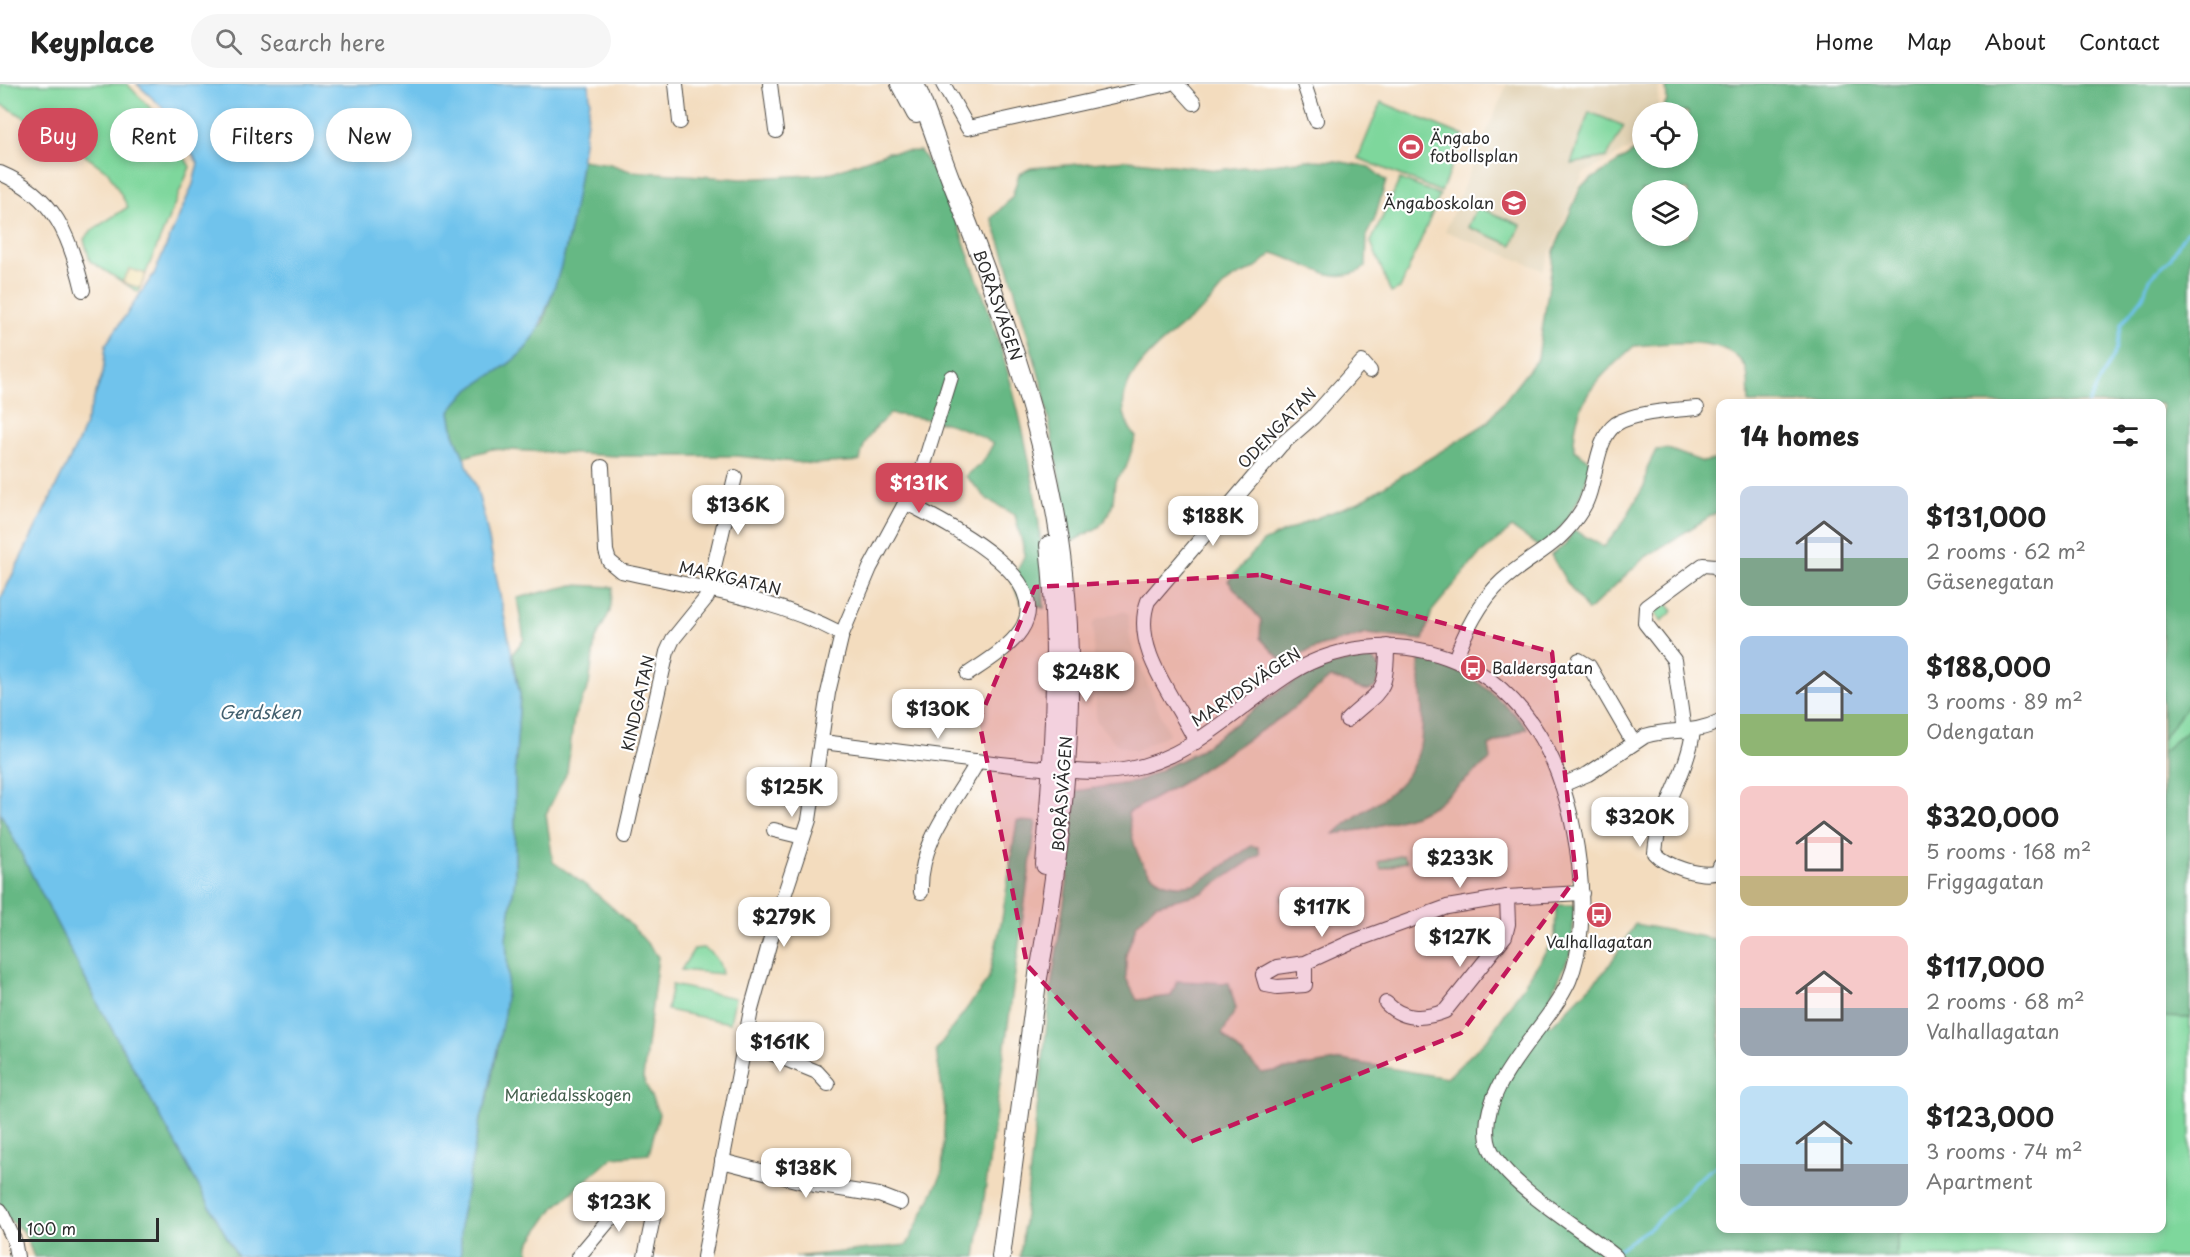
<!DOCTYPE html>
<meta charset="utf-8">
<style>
:root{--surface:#fff;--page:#f6f6f6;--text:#222;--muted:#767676;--line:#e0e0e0;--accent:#d1495b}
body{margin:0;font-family:"Playpen Sans",sans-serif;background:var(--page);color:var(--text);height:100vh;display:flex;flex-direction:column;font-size:22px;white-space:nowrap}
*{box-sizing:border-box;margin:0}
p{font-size:20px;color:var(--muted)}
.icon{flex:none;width:33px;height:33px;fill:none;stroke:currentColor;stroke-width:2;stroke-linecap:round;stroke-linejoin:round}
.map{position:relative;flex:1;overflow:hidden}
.details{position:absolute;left:1716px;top:315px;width:450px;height:834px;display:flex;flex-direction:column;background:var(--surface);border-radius:12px;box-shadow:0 3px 9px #0003}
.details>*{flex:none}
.top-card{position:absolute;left:18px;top:24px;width:570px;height:54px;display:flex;gap:12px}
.buttons{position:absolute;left:1632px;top:18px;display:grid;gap:12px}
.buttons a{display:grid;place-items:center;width:66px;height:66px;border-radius:50%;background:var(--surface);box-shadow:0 3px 9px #0003;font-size:30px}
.scale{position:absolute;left:18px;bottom:15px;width:141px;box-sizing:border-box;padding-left:6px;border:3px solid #2b2b2b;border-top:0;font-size:16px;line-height:21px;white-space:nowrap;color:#2b2b2b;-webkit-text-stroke:4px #fff;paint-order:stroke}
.price{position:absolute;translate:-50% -51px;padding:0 14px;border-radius:12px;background:#fff;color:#222;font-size:20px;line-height:39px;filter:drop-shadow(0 2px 3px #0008)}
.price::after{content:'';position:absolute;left:50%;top:36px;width:18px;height:14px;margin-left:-9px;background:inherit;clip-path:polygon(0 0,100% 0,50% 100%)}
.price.on{background:var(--accent);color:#fff}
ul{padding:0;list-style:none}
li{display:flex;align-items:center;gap:18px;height:150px;padding:0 24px}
li span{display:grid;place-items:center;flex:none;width:168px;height:120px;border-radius:12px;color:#555}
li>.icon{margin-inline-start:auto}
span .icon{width:72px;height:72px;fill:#fffc;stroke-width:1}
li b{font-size:26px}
h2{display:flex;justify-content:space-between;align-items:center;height:72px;padding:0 24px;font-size:26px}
.pill{padding:0 21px;border-radius:27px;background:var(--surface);box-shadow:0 3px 9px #0003;font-size:21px;line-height:54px}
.pill.on{background:var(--accent);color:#fff}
header{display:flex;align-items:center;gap:36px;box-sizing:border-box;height:84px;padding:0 30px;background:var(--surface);border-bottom:2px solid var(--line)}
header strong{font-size:28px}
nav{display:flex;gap:33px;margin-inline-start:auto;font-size:21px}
.search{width:420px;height:54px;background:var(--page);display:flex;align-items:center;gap:15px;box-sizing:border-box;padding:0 21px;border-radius:33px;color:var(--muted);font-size:22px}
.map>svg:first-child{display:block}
.built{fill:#e1d2b4}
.green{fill:#7ed79c;stroke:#548164;stroke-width:1.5}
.forest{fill:#66b884;stroke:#487258;stroke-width:1.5;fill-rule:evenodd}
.sand{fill:#eeda9e;stroke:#8c8264;stroke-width:1.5}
.water{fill:#70c3ec;stroke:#4e778c;stroke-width:1.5}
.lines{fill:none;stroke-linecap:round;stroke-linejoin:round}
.stream{stroke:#70c3ec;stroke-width:3}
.minor-casing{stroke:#494641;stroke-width:16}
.major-casing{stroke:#494641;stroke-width:20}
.minor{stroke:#fff;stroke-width:14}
.major{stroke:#fff;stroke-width:18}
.marked{fill:#c2185b;fill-opacity:0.2;stroke:#c2185b;stroke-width:4.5;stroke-dasharray:12 8;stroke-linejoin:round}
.labels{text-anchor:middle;stroke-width:4.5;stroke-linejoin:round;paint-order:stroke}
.poi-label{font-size:16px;fill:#2b2b2b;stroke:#fff;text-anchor:start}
.street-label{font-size:16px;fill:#2b2b2b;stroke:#fff}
.park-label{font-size:16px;fill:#445f4d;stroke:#fff}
.water-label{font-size:18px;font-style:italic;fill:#43606f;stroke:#fff}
</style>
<header>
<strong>Keyplace</strong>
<div class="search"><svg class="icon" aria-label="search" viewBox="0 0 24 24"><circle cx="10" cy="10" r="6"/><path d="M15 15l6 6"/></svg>Search here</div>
<nav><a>Home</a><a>Map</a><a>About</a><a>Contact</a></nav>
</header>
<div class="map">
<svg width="2190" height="1173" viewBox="0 0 2190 1173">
<rect width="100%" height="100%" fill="#fff"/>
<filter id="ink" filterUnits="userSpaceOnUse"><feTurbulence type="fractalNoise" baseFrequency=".0167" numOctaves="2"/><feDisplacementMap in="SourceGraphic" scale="12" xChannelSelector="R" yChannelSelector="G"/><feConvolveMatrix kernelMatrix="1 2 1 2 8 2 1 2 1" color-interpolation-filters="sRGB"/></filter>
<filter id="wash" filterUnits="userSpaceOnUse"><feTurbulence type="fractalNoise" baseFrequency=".008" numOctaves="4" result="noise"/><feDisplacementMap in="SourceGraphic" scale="24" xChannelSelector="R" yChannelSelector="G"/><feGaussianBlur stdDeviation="1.35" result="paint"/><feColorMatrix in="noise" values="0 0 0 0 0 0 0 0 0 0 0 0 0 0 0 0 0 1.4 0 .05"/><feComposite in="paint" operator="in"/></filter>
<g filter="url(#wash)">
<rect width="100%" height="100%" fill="#f3dcbe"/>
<g class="built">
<polygon points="1507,0 1659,0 1658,25 1656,28 1642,28 1642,49 1634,62 1583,90 1543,186 1445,147"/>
<polygon points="1124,527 1128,530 1130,554 1135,571 1169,650 1135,667 1116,660 1096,637 1093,540 1098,535"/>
</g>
<g class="green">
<polygon points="0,0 127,0 166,40 190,83 138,208 90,177 84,155 92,146 128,123 108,88 52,48 0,20"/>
<polygon points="1381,18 1464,52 1441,108 1358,74"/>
<polygon points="1589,28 1624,42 1607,73 1571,80"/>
<polygon points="1400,95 1440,111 1400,205 1391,209 1371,158"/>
<polygon points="1477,123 1521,141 1512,161 1468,143"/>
<polygon points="1666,519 1673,527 1662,537 1655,529"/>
<polygon points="2190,619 2190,644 2162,668 2162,655"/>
<polygon points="1402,771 1407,777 1381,785 1378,778"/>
<circle cx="1289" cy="815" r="7"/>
<path d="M703 864C715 870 720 877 722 890L681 886 694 865Z"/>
<polygon points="672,901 735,914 730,939 667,926"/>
<polygon points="2162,933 2190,934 2190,1173 1896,1173 1898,1152 1908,1145 2162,1144"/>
</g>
<g class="forest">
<path d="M1666 0H2190V619L2162 655V320L1749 319C1748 309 1750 291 1745 282 1724 249 1667 260 1634 262 1599 294 1573 314 1574 366L1592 378C1580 418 1571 435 1541 464L1512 444 1478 472 1432 527 1423 556 1367 550 1321 562 1283 578 1260 554 1261 536 1228 497 1263 458 1306 438 1359 418 1487 339 1538 274 1554 167 1581 102 1638 65 1642 58V74H1688V28H1660L1667 17ZM1642 106H1688V152H1642Z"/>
<path d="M920 67C927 78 936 90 942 102 954 125 962 153 971 178 1013 288 1044 407 1044 524L1021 518 1012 498 1025 470 1015 431 987 415 966 392 983 378 993 360C962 339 927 334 890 330 874 344 863 355 860 377L814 380 736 372H616L492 365 464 373 454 350 450 328 458 313 471 303 510 279 543 239 567 161 582 76 610 80 630 87 742 95 827 90 888 68Z"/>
<path d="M1127 76 1217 86 1308 76 1336 77 1369 83 1386 97 1374 137 1367 150 1366 183C1335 205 1305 178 1273 169 1266 175 1259 182 1251 186 1243 190 1233 193 1227 199 1218 206 1213 216 1205 223 1170 253 1093 301 1136 353L1126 384 1115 397 1113 418 1109 430 1099 443 1071 458 1043 305 1006 175 992 134 1012 113 1019 90 1031 84Z"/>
<polygon points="1668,365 1703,378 1720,375 1720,426 1644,474 1588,527 1566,497 1551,471 1565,461 1574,446 1604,463 1623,439 1645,400 1647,384 1656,366"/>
<path d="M573 501 613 503 610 527 595 557 589 601 574 633 567 688 546 730 553 778C592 804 630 835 658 873L643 994 659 1030 649 1070 613 1073 553 1125 529 1160 528 1173H461V1134L479 1040 487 1015 497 968 508 892 506 854 515 795V685L520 611 513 569 524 555 517 514Z"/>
<path d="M1419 571C1465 583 1496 609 1527 644L1489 662 1491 675 1435 721 1415 731 1367 745 1334 750C1350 734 1368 725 1386 712 1438 674 1419 625 1419 571Z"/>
<path d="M1369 573C1375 577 1380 580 1380 588 1378 625 1344 594 1330 594L1285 631 1180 700 1128 729C1133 766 1144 809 1193 800 1204 797 1239 770 1251 762L1258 763 1260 770 1202 809 1155 821 1137 840 1126 870V894L1137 916 1171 912 1177 897 1229 899 1236 925 1222 950 1262 989 1342 976 1447 994 1490 952 1555 854 1556 821H1574L1572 866 1540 935 1551 942 1607 885 1635 840 1720 856V1144L1908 1145 1898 1152 1896 1173H1020L1052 897 1067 799 1076 707 1136 698 1197 668 1282 605 1325 582Z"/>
<polygon points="2190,644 2190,934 2162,933 2162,668"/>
<polygon points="0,728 98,920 238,1173 34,1173 24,1148 0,1129"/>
<polygon points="1017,737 1036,738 976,1173 795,1173 907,1161 942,1090 945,1025 936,966 988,896 1002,835"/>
</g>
<polygon class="sand" points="130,185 146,190 140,204 122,198"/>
<path class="water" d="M137 0H589L590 16C580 82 575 147 552 210 544 229 540 247 526 264 504 290 468 297 450 328L454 350 476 402 485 436 520 611 515 685V795L506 854 508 892 504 931 487 1015 479 1040 461 1134V1173H238L98 920 0 728V516L80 354 103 289 106 260 154 190 193 100 198 79 162 23Z"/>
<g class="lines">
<g class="stream">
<polyline points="2088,320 2117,264 2122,240 2143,213 2149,195 2170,175 2186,148 2190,147"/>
<polyline points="1617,1166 1651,1143 1684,1112 1694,1098 1720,1079"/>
</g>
</g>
</g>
<g filter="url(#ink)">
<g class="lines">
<g class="minor-casing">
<g id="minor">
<polyline points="676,0 680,38"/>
<polyline points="770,0 776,47"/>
<polyline points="943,0 968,44 1168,0"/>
<polyline points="1177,0 1194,19"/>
<polyline points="1304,0 1316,36"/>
<path d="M0 89C55 112 70 152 83 206"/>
<path d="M602 383 606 467 609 477 621 487C697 504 773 513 842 550"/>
<path d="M907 419C942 438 1057 492 1021 546 1009 564 986 578 968 590"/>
<path d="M1455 576C1464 549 1481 516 1502 497 1533 469 1559 464 1583 424 1597 401 1594 356 1616 340 1634 328 1675 326 1697 324"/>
<polyline points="1579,576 1589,582 1633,658"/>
<path d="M1347 636C1380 605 1387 612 1387 562"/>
<polyline points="1684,647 1674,576 1645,539 1646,523 1703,481 1716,482 1720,488"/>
<path d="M1693 647C1688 690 1658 726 1655 769 1666 782 1702 794 1718 788L1720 782"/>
<path d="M822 658C891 666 961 676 1031 683 1064 686 1097 691 1129 685 1194 673 1237 623 1291 589 1343 557 1410 554 1465 581 1501 598 1529 630 1547 665 1577 722 1595 837 1569 897 1547 946 1478 1000 1488 1057 1495 1096 1586 1147 1616 1173"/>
<path d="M1196 658C1177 616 1130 565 1148 517L1281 361 1313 333 1362 278 1370 287"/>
<path d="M1562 701 1588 690 1645 652C1673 643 1691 652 1720 637"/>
<polyline points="774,746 803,753"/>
<polyline points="625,752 667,568 673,555 707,513 735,393"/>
<path d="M921 808C919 760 951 723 974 684L976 677"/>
<polyline points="1305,879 1305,901 1277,903 1266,901 1263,891 1277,883 1305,879 1351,858 1447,823 1507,813 1582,809"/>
<path d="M1386 919C1403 936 1423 936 1445 927L1505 852 1508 840 1507 813"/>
<polyline points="744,958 817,988 828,1000"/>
<polyline points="722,1077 815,1101 879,1111 900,1119"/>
<polyline points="0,1126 14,1156 17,1173"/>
<polyline points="578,1173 610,1135 654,1116 655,1124 645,1173"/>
<polyline points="704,1173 751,926 775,839 809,736 828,609 842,550 870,484 921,390 951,293"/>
</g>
</g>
<g class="major-casing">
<g id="major">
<polyline points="900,0 916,30"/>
<path id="s1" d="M915 0C929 33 939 66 952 99 1002 224 1050 355 1064 489 1078 624 1062 761 1038 894"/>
<path d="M1045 781C1053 675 1061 567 1049 461"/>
<polyline points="1001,1173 1039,883"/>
</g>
</g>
<use href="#minor" class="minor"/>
<use href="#major" class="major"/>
</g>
</g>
<path class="marked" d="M1261 491 1552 568 1576 794 1461 949 1190 1058 1027 881 979 636 1035 503Z"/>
<defs>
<g id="stadium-disc" transform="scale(1.35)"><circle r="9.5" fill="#d1495b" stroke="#fff"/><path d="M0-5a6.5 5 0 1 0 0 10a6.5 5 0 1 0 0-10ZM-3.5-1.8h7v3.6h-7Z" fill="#fff"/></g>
<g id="school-disc" transform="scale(1.35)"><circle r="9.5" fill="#d1495b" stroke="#fff"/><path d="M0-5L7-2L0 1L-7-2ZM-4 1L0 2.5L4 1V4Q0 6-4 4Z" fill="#fff"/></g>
<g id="bus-disc" transform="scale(1.35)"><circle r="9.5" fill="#d1495b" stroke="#fff"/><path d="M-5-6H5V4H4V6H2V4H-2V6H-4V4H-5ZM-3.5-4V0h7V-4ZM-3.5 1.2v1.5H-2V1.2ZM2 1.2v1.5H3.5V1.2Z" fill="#fff"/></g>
</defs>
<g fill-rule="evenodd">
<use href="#stadium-disc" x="1411" y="63"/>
<use href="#school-disc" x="1514" y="119"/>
<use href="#bus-disc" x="1473" y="584"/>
<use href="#bus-disc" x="1599" y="831"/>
</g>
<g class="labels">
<g class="poi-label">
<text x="1430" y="60">Ängabo<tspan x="1430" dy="18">fotbollsplan</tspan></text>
<text x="1494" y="125" text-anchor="end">Ängaboskolan</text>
<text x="1492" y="590">Baldersgatan</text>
<text x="1599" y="864" text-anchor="middle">Valhallagatan</text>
</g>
<g class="street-label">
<text dy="6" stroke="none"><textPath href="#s1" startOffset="236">BORÅSVÄGEN</textPath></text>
<text transform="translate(1277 344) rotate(-46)" y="6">ODENGATAN</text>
<text transform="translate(730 494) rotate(13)" y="6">MARKGATAN</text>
<text transform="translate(1246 603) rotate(-34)" y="6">MARYDSVÄGEN</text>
<text transform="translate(638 619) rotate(-77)" y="6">KINDGATAN</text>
<text transform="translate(1062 710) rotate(-86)" y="6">BORÅSVÄGEN</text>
</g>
<g class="park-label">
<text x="568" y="1017">Mariedalsskogen</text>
</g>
<g class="water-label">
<text x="260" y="635">Gerdsken</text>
</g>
</g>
</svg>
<div class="buttons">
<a><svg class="icon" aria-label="locate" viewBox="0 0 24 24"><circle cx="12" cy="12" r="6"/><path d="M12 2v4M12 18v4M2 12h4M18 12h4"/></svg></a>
<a><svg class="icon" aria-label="layers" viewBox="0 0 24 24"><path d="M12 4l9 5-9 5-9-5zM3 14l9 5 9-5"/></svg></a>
</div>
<div class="scale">100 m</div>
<b class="price on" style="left:919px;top:430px">$131K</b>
<b class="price" style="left:738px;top:452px">$136K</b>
<b class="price" style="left:1213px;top:463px">$188K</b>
<b class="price" style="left:1086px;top:619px">$248K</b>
<b class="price" style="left:938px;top:656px">$130K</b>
<b class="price" style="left:792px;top:734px">$125K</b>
<b class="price" style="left:1640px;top:764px">$320K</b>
<b class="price" style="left:1460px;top:805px">$233K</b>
<b class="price" style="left:1322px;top:854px">$117K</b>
<b class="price" style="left:784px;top:864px">$279K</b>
<b class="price" style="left:1460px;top:884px">$127K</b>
<b class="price" style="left:780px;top:989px">$161K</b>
<b class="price" style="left:806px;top:1115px">$138K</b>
<b class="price" style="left:619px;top:1149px">$123K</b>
<div class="top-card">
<a class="pill on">Buy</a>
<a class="pill">Rent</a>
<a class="pill">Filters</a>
<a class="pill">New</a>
</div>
<section class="details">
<h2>14 homes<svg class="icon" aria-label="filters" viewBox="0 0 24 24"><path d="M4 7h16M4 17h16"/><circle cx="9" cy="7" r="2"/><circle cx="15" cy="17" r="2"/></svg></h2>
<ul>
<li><span style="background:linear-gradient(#c9d6e8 60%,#7fa58c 0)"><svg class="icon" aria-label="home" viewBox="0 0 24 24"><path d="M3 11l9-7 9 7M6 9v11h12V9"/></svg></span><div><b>$131,000</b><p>2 rooms · 62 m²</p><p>Gäsenegatan</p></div></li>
<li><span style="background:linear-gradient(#a9c7e8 65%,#8fb573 0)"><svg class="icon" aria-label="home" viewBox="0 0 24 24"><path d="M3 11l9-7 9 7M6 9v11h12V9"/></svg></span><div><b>$188,000</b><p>3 rooms · 89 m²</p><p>Odengatan</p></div></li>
<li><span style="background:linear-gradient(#f6c9c9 75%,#c2b280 0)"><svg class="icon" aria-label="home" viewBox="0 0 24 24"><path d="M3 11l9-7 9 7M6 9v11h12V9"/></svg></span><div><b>$320,000</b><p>5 rooms · 168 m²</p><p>Friggagatan</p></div></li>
<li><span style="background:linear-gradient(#f6c9c9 60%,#9aa5b1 0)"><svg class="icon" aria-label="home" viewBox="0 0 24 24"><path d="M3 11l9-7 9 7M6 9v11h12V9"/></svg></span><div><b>$117,000</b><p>2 rooms · 68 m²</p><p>Valhallagatan</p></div></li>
<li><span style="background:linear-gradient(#bfe0f5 65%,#9aa5b1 0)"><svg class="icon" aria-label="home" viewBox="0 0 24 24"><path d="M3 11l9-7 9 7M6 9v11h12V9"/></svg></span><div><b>$123,000</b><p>3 rooms · 74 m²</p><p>Apartment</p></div></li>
</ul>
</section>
</div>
